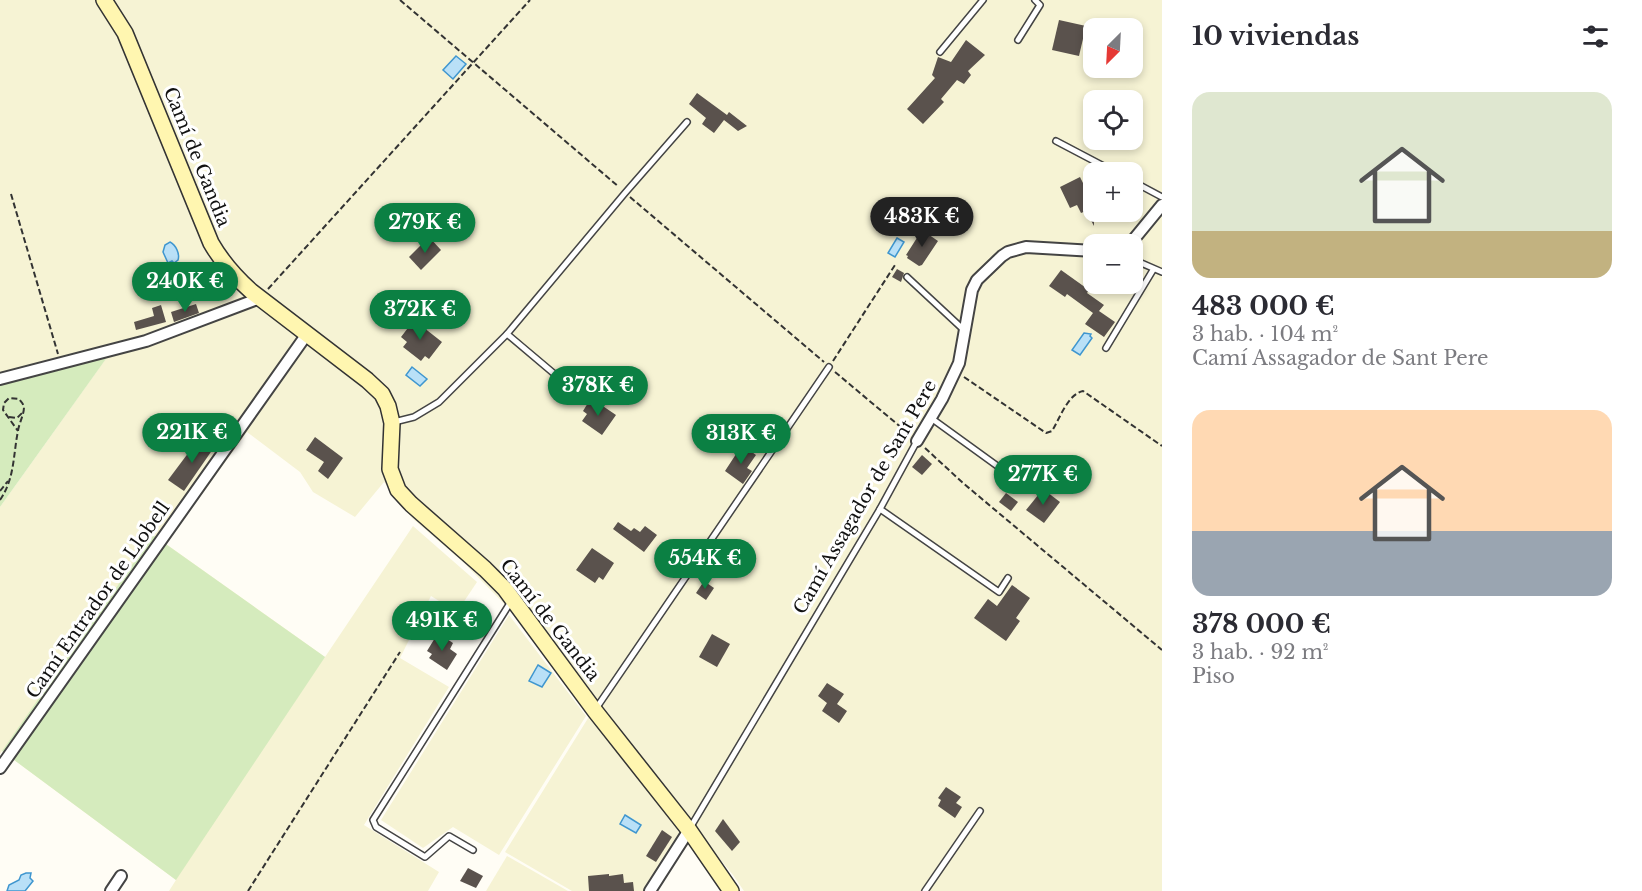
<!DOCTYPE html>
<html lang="es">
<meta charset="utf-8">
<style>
:root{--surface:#fff;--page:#f2f2f3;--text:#2b2b33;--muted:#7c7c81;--accent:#0b8043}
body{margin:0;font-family:"Libre Baskerville",serif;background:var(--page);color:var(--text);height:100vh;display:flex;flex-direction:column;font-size:22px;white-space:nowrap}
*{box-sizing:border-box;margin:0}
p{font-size:20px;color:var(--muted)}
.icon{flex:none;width:33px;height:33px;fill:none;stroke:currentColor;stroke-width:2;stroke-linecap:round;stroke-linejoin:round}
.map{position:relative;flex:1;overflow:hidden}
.sheet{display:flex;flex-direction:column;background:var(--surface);width:480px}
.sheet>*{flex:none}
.needle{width:39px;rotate:204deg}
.controls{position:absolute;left:1083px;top:18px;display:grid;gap:12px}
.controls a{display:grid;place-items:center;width:60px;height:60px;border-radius:12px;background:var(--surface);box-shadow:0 3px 9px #0003;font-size:30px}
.price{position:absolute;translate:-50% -51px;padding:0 14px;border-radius:21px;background:var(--accent);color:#fff;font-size:20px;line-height:39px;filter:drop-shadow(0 2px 3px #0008)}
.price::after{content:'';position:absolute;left:50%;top:36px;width:18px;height:14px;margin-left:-9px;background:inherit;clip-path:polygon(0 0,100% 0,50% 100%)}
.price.active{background:#222;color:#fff}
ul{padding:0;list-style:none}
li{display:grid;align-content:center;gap:12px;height:318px;padding:0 30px}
li span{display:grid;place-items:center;height:186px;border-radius:18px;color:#555}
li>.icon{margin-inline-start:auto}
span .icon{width:108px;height:108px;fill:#fffc;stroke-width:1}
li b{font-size:26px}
h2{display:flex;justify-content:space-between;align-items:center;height:72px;padding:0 30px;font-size:26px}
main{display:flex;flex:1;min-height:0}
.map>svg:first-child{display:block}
.farmland{fill:#f6f3d4;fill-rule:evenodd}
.green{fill:#d5ebbd}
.water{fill:#b9e0f7;stroke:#3f96cf;stroke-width:1.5}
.building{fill:#5a524d}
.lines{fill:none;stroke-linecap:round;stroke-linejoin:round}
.service-casing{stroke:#444;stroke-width:8}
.minor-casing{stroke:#444;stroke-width:14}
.secondary-casing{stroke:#333;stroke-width:18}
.path{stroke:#333;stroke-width:2;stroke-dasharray:6 3;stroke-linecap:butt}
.service{stroke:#fff;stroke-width:5}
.minor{stroke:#fff;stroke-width:10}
.secondary{stroke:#fff6b0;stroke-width:15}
.labels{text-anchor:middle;stroke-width:6;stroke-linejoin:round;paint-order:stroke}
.street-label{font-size:18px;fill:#111;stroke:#fff}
</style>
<main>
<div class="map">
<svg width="1162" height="891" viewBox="0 0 1162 891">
<rect width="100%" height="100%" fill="#fffdf5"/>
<g class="farmland">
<path d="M0 0H1162V891H744L733 875 690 823 646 891H572L505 852 590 715 523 623 463 562 412 518 384 482 355 517 313 492 300 472 247 432 166 544 325 657 413 526 477 582 457 612 431 596 400 658 449 687 364 825 439 872 428 891H169L176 880 2 751 0 754V507L107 357 0 385ZM1094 28H1132V68H1094ZM1094 100H1132V140H1094ZM1094 172H1132V212H1094ZM1094 244H1132V284H1094Z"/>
<polygon points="509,615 586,716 499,855 453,827 423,848 381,820"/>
<polygon points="507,856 568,891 486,891"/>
</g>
<g class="green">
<polygon points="108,356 0,507 0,385"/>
<polygon points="153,535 325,657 176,880 2,751"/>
</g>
<g class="water">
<polygon points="456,56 466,64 453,79 443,70"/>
<polygon points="897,238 904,242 895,257 888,253"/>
<path d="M170 242C176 245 180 254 178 260L174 263 172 261 168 263 163 252 165 245Z"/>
<polygon points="1084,333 1091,334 1090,336 1092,338 1080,355 1072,350"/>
<polygon points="412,367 427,379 420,386 406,375"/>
<polygon points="613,370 630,384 623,392 606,378"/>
<polygon points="1028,456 1046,468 1041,475 1024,463"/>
<polygon points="538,665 551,673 542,687 529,681"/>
<polygon points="625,815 641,825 636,833 620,824"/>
<polygon points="26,873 31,873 30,878 33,881 25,891 7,891 9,885 19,880 21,875"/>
</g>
<g class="building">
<polygon points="1059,20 1086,26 1079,56 1052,50"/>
<polygon points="966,40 985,55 968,71 971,75 964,84 957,80 941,99 944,102 923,124 907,109 935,78 932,75 938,57 951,62"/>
<polygon points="697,93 727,115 729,112 747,126 738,131 724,120 714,133 702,124 706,118 689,104"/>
<polygon points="1080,177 1083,183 1091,180 1094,185 1094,226 1086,211 1081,213 1077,205 1070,208 1060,187"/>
<polygon points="922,230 938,241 922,265 919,266 907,258 908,256 906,255"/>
<polygon points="429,237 441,250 421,270 409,257"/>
<polygon points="897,269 904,273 901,282 892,277"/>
<polygon points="1061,270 1089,290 1087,293 1104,305 1099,311 1115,322 1104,337 1085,324 1093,313 1067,294 1065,297 1049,286"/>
<polygon points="196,304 199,313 174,322 171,312"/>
<polygon points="161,305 166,322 136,330 134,322 154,316 152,308"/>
<polygon points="414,320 442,342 429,359 425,356 421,361 403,347 407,342 401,337"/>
<polygon points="591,398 616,415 602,435 582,421 587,414 583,411"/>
<polygon points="201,436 215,446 184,491 168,480"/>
<polygon points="315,437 343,458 328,479 318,471 324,462 306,450"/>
<polygon points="742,445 756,455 747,468 752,471 743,484 725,471"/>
<polygon points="922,455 932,464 922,475 912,467"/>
<polygon points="1043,489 1060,502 1044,523 1026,510"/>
<polygon points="1006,493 1018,502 1011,511 999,502"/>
<polygon points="618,522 631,531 634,528 640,532 645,526 657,535 644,552 613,529"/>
<polygon points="592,548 614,563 603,580 599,577 595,583 576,570"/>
<polygon points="704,581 714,588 706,600 696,593"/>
<polygon points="1012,585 1030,598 1016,618 1020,621 1006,641 974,618 988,599 997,606"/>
<polygon points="438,633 453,643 450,649 457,654 447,670 429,658 432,654 427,651"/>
<polygon points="712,634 730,644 717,667 699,657"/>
<polygon points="827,683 844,694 837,704 847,711 839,723 822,711 827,703 818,696"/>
<polygon points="946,787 961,797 956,803 962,807 955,818 938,806 941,800 938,798"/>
<polygon points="723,819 740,842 732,851 715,831"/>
<polygon points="662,830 672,837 656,862 646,856"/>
<polygon points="468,868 483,876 476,888 460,881"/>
<polygon points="609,874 609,876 623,874 624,883 633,882 634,891 589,891 588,876"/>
</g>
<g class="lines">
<g class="service-casing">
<g id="service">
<polyline points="1018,40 1040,5 1035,0"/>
<polyline points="940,52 983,0"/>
<polyline points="1056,141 1115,172"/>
<polyline points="1132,181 1162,197"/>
<polyline points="1132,259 1162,272"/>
<polyline points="907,277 965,331"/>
<polyline points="507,334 577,393"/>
<polyline points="1106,348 1153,270"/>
<polyline points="931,418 1007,473 1011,483"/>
<polyline points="394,422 414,417 439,402 507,334 625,193 687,122"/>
<polyline points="880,509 999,592 1008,578"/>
<polyline points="595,710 829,367"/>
<polyline points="690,828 880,509 917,441"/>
<polyline points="473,850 449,836 425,857 376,827 373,820 512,600"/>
<polyline points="925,891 980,811"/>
</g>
</g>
<g class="minor-casing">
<g id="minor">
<polyline points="1130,244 1162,205"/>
<polyline points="0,379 146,341 260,298"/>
<polyline points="917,441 942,399 959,363 972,290 977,280 1002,256 1008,252 1026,247 1094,251"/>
<polyline points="0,768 307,334"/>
<polyline points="111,891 121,876"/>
<polyline points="650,891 689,830"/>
</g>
</g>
<g class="secondary-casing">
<path id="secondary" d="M104 0 125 33 211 243C222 262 235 277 252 292L367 380 382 394 388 406 392 423 390 469 398 490 411 504 485 569 505 589 595 711 689 830 731 891"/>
</g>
<g class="path">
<polyline points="400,0 619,187"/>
<polyline points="11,194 58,354"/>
<polyline points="630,197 824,362"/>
<polyline points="268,289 530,0"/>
<polyline points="833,361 895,265"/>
<polyline points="835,372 909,434"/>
<path d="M964 377 1046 433 1052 431C1060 418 1068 394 1083 391L1162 446"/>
<polyline points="9,417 17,418 22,413"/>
<polyline points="925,448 963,483 1162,650"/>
<polyline points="0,491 8,481"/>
<path d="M0 500C15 478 13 455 18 431 19 423 24 415 24 407 23 403 21 402 19 399L9 398 4 403 3 410 18 431"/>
<polyline points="248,891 400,652"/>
</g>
<use href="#service" class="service"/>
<use href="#minor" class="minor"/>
<use href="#secondary" class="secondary"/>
</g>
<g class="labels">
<g class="street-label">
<text transform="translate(197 157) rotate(68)" y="6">Camí de Gandia</text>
<text transform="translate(865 497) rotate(-60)" y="6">Camí Assagador de Sant Pere</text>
<text transform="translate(98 600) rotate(-55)" y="6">Camí Entrador de Llobell</text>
<text transform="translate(550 620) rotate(52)" y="6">Camí de Gandia</text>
</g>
</g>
</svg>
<div class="controls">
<a><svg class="needle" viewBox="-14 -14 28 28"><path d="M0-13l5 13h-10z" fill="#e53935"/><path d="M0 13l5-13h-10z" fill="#7c7c81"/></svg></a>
<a><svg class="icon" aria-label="locate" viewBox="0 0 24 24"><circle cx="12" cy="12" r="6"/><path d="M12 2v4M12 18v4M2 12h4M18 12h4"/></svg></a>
<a>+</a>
<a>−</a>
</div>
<b class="price active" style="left:922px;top:248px">483K €</b>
<b class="price" style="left:425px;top:254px">279K €</b>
<b class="price" style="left:185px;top:313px">240K €</b>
<b class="price" style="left:420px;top:341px">372K €</b>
<b class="price" style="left:598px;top:417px">378K €</b>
<b class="price" style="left:192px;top:464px">221K €</b>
<b class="price" style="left:741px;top:465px">313K €</b>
<b class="price" style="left:1043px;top:506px">277K €</b>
<b class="price" style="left:705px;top:590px">554K €</b>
<b class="price" style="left:442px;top:652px">491K €</b>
</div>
<section class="sheet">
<h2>10 viviendas<svg class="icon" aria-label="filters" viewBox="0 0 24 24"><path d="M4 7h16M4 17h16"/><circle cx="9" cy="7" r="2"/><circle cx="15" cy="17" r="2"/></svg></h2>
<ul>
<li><span style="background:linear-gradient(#dfe7d0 75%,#c2b280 0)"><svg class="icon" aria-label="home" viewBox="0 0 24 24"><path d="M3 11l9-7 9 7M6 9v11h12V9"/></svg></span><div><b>483 000 €</b><p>3 hab. · 104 m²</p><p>Camí Assagador de Sant Pere</p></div></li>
<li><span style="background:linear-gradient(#ffd9b3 65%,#9aa5b1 0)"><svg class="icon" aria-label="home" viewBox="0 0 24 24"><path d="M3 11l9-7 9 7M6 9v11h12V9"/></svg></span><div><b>378 000 €</b><p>3 hab. · 92 m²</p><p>Piso</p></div></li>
</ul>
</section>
</main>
